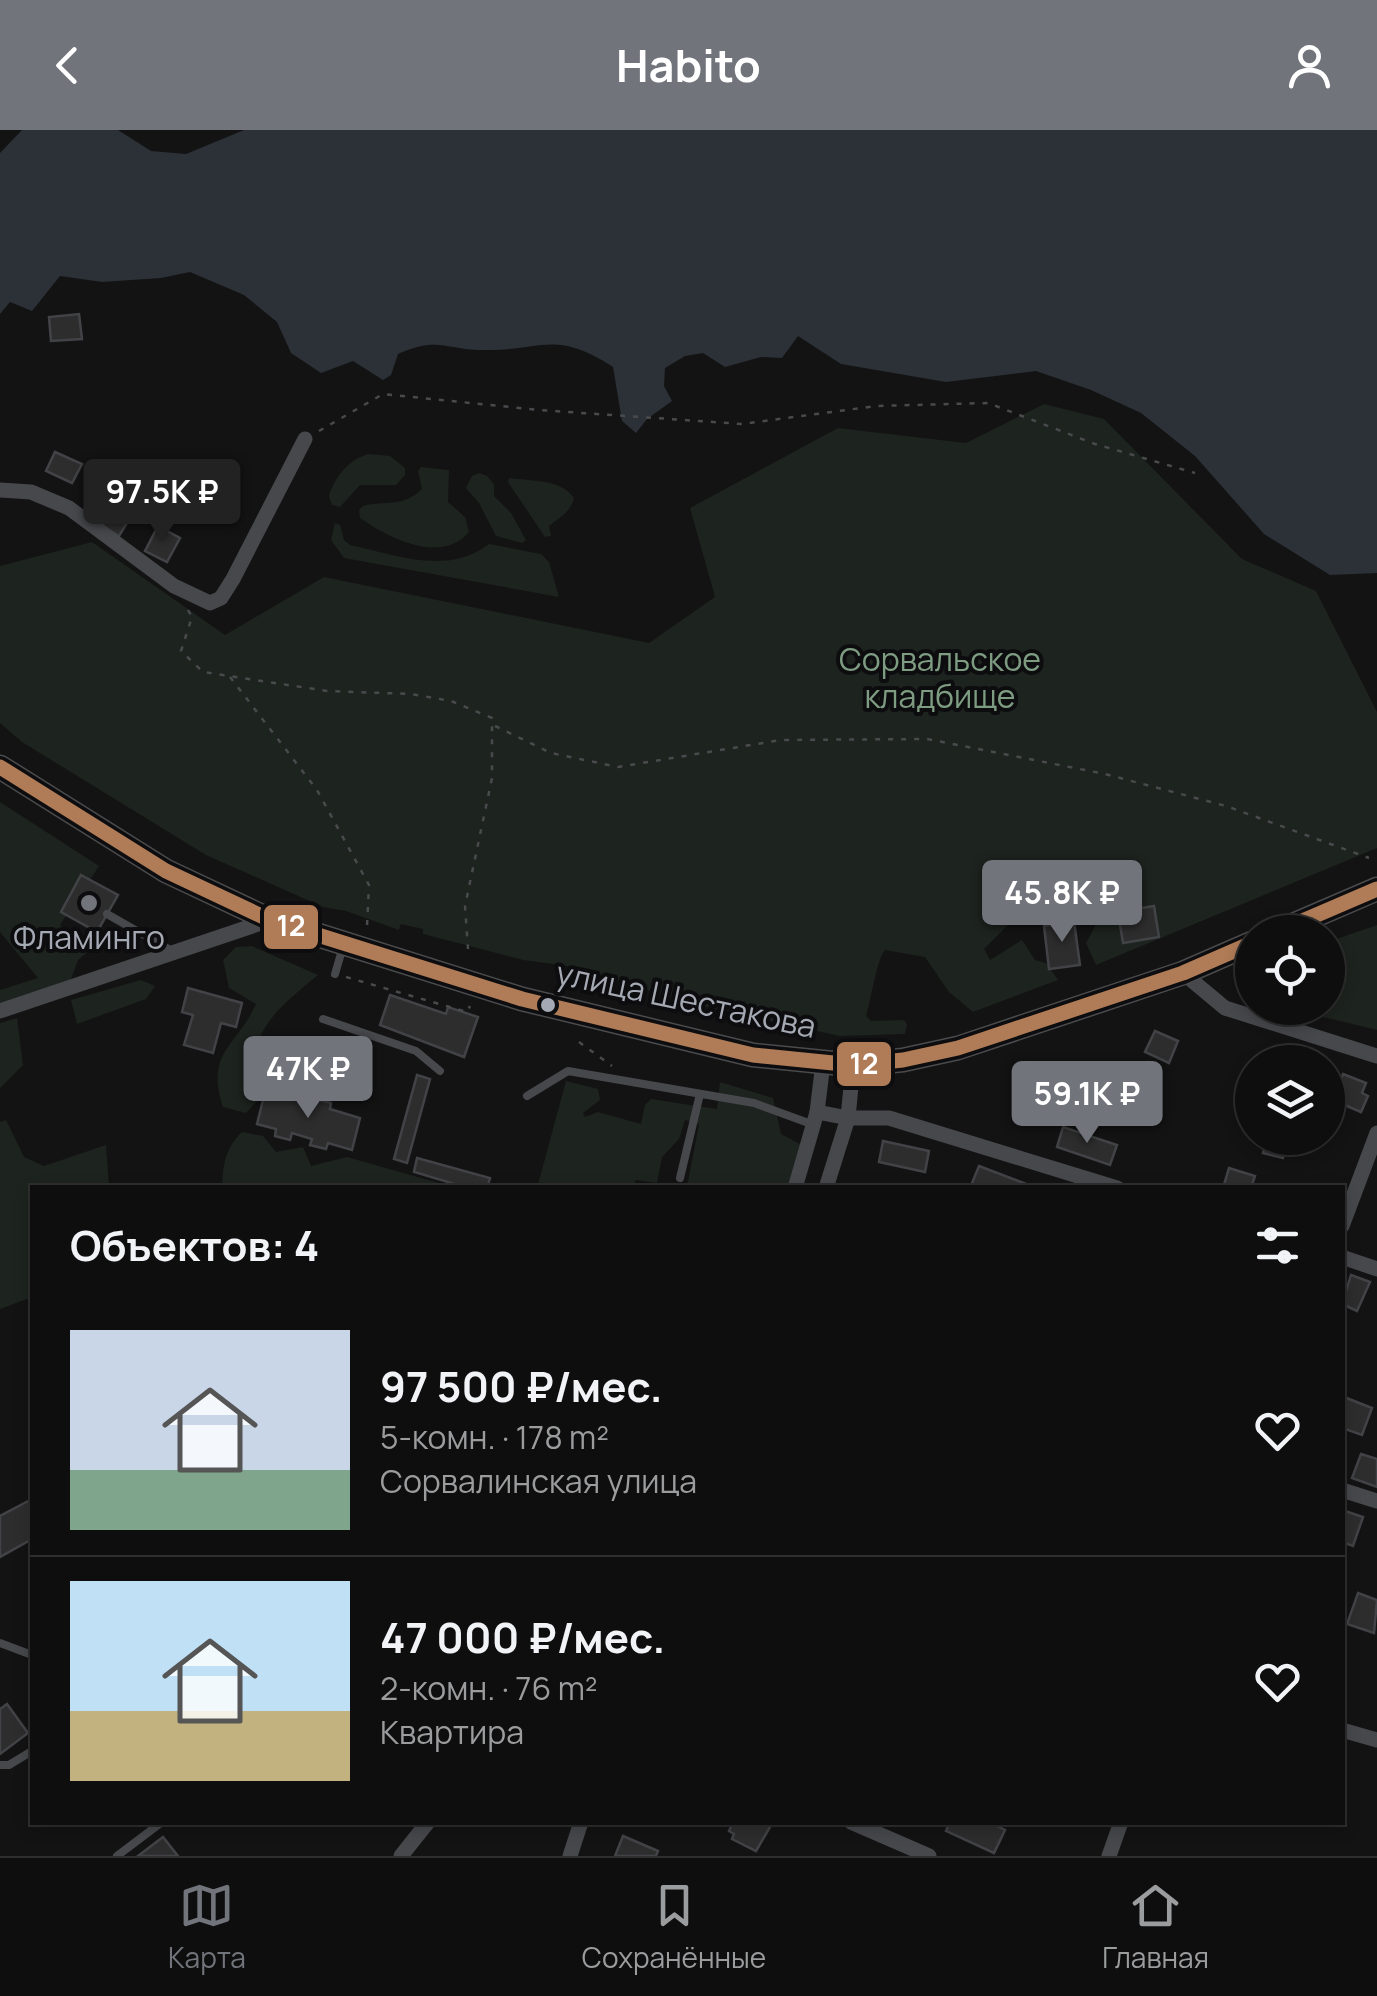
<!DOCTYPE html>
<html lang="ru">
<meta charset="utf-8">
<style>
:root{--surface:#0e0e0e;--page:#171717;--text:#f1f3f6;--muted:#9b9c9e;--line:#2e2e2e;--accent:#72747b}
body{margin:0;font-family:Manrope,sans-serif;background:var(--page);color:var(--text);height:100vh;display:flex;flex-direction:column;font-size:38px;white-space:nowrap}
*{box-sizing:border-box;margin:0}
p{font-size:32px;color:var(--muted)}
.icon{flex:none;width:55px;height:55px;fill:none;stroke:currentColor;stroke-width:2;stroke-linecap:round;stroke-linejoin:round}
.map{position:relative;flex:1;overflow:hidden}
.panel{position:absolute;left:30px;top:1055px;width:1315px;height:640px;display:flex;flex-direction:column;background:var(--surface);border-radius:0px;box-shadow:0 5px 15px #0003,0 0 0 2px var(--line)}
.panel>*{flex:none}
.tools{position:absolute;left:1235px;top:785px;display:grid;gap:20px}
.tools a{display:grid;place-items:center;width:110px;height:110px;border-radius:50%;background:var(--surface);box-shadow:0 5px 15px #0003,0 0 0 2px var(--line);font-size:50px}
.price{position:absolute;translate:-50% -85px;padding:0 22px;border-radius:10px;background:var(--accent);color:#fff;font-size:32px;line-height:65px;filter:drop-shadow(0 2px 5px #0008)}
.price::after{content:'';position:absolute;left:50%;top:60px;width:30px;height:22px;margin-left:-15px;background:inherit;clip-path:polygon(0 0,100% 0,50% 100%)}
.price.selected{background:#222;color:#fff}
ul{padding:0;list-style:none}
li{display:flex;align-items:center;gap:30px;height:250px;padding:0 40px}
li+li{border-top:2px solid var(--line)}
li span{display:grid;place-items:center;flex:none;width:280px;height:200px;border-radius:0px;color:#555}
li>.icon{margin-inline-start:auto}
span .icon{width:120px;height:120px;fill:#fffc;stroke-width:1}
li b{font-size:42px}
h2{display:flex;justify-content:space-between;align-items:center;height:120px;padding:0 40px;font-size:42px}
header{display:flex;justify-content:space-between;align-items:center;height:130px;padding:0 40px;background:var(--accent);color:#fff;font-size:45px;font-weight:700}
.tabs{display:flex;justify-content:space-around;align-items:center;height:140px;border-top:2px solid var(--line);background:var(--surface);font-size:28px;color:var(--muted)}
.tabs a{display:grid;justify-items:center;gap:5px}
.tabs .selected{color:var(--accent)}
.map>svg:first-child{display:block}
.green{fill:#1d231e}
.water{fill:#2b3137}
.building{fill:#2d2d2e;stroke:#424346;stroke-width:2.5}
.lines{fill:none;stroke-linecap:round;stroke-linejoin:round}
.path{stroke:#494a4d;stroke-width:2.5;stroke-dasharray:5 8;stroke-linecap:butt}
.service{stroke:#47484c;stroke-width:8}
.minor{stroke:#47484c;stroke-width:15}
.primary{stroke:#4a4b4d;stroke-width:25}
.bus-1-casing{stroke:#0d0d0f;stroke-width:22}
.bus-1{stroke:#b07c57;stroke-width:15}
.poi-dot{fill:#72747b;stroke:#0d0d0f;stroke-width:4}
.bus-dot{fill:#a5a9b3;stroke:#0d0d0f;stroke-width:4}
.labels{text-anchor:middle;stroke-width:8;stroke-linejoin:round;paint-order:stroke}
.park-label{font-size:32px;fill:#7d9c81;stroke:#0d0d0f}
.poi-label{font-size:32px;fill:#a5a9b3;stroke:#0d0d0f}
.street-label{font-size:32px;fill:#a5a9b3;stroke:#0d0d0f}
.line-badge{stroke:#0d0d0f;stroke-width:4}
.badge-label{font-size:28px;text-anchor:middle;font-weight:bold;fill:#fff}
</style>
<header><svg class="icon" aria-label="back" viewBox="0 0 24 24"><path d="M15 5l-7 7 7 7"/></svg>Habito<svg class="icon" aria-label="person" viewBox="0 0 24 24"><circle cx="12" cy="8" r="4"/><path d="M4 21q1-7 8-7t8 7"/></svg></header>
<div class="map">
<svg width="1377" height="1726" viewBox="0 0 1377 1726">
<rect width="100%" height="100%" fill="#131313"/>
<g class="green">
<path d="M1044 274 1104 289 1242 429 1316 461 1377 582V718L1096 835 1086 813 1100 787 1083 765 1028 768 1009 794 984 819 990 830 1022 810 1035 830 1046 833 1058 850 973 882 949 862 925 827 885 820C877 829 871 870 866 886L871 891 904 890 907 894 905 904 840 906 685 872 575 837 523 830 423 804V799L401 794 399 800 346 781 323 777 206 725 22 612 0 593V436L92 412 225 505 324 447 649 513 715 467 690 378 838 298 966 313Z"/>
<path d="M369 324 390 326 405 338V345L396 355H360L340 377 332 375 329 366C335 346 349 329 369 324Z"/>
<path d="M421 337 449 340 448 372 465 387 469 402C441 435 389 408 360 388L359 380 363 376C386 370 403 378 422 359L418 341Z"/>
<polygon points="479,343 487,346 494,354 494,366 511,383 526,410 522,413 496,406 479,373 466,358 472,346"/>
<path d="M509 348C531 351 561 349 574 368 570 383 560 387 549 396L551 406 545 407 508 352Z"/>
<path d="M335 393 340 395 344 410 350 415C397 425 447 446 489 414L541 424 549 432 559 467 344 428 331 410Z"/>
<polygon points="0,672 99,736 60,795 70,803 93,808 91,819 78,830 70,852 0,874 0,860 38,848 0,802"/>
<polygon points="1377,795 1377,900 1287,878 1328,878 1328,812"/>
<path d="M252 816 318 845C293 866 258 891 255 927 255 939 260 954 261 967L246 983 223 977C205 922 236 918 256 874L229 858 223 830 236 817Z"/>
<polygon points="141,850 155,856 146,869 77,894 71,870"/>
<polygon points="17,888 23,935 0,958 0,893"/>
<polygon points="566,951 598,959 600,970 583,983 585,987 598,982 641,994 645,975 651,969 717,979 720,952 773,968 781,1004 800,1014 790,1057 687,1057 699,994 685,990 679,1009 662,1027 657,1053 636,1050 632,1058 537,1058"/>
<polygon points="6,990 24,1027 44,1036 106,1015 109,1057 32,1058 32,1167 0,1179 0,992"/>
<path d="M242 1002 263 1006 276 1022 303 1017 311 1036 347 1027 453 1057H222C223 1035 225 1018 242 1002Z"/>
</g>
<path class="water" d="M22 0H118L151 21 186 24 244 0H1377V443L1330 445 1264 404 1195 326 1141 283 1091 260 1036 241 946 252 841 234 798 206 782 228 761 227 725 237 703 223 685 226 665 238 664 256 672 271 647 289 636 303 622 291 613 237C554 199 543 221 483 220 444 220 439 206 398 224L391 245 383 250 353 231 321 243 291 223 277 192 244 165 190 142 161 148 102 152 60 146 32 181 10 172 0 184V23Z"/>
<g class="building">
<polygon points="79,184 82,209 51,211 49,187"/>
<polygon points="55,322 82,334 72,353 46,341"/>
<polygon points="109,369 133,383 119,406 95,392"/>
<polygon points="158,396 180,408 167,432 145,421"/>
<polygon points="81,745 118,765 97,802 61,782"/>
<polygon points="1154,776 1159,807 1123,813 1118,782"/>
<polygon points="1074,791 1080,835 1049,839 1044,796"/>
<polygon points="188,858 242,873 236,897 221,893 213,923 184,915 193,885 182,882"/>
<polygon points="390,865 446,884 448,877 478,887 464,927 380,895"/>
<polygon points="1155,901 1178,911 1169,933 1145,922"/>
<polygon points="1343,944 1366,953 1362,963 1368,966 1361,982 1328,968 1335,953 1339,954"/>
<polygon points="417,945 430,949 407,1033 394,1029"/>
<polygon points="265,962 291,969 292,963 331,973 330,979 360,988 352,1020 328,1013 326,1019 310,1015 312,1009 292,1003 290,1010 275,1006 276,999 257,994"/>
<polygon points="1063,997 1117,1015 1110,1035 1057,1017"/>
<polygon points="1267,1008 1288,1008 1283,1028 1263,1023"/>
<polygon points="883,1011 929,1021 925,1042 879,1032"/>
<polygon points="417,1028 490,1048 487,1058 468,1058 414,1042"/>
<polygon points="979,1036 1029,1055 1028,1058 970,1058"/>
<polygon points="1229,1038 1255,1046 1251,1058 1223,1058"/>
<polygon points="1351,1145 1370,1152 1357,1181 1342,1174"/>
<polygon points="1344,1267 1372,1278 1362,1305 1342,1298"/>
<polygon points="1361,1324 1377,1329 1377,1357 1352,1348"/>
<polygon points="32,1369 32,1409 0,1427 0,1386"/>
<polygon points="1342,1380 1363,1387 1353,1416 1342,1412"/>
<polygon points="1358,1463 1377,1470 1374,1503 1347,1494"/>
<polygon points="7,1574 28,1603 0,1624 0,1579"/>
<polygon points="733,1692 773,1692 756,1721 732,1709 734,1704 729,1701"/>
<polygon points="950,1692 989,1692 1005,1700 994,1723 946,1701"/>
<polygon points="623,1706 658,1721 656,1726 615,1726"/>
<polygon points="163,1707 178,1726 138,1726"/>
</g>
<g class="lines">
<g class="path">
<polyline points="319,301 383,264 539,280 742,294 876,276 988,273 1095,314 1195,343"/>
<polyline points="188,480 192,487 181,521 203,542 327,561 411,564 451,571 492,588 492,648 465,776 468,819"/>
<polyline points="230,547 317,660 369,755 367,796"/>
<polyline points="495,596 551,623 618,637 781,610 927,609 1105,644 1226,676 1369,728"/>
<polyline points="346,847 467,882 470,876"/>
<polyline points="579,912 612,936"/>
</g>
<g class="service">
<polyline points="107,784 172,821"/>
<polyline points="335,844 342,820"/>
<polyline points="323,889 416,921 440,941"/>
<polyline points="527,966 568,941 754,973 814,995"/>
<polyline points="680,1048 700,964"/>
<polyline points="0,1513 32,1525"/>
<polyline points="0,1635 9,1635 32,1621"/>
<polyline points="117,1726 162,1692"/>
</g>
<g class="minor">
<polyline points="0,360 31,362 69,378 174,456 210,473 221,468 233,449 305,309"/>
<polyline points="1183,843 1225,878 1377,926"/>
<polyline points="0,881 270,790"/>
<polyline points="817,982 848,988 889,988 1117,1058"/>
<polyline points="795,1058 817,982 823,933"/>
<polyline points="826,1058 848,988 853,935"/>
<polyline points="1342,1096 1377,1003"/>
<polyline points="1342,1127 1377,1139"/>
<polyline points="1342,1360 1377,1371"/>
<polyline points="1342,1600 1377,1610"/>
<polyline points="851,1692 929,1726"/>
<polyline points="401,1726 428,1692"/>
<polyline points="570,1726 581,1692"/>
<polyline points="1109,1726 1121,1692"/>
</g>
<g class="primary">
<polyline points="0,637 166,741 270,790 522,869 753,925 853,935 903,930 958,918 1183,843 1252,813"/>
<polyline points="1277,802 1377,759"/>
</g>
<g class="bus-1-casing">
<g id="bus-1">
<polyline points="0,637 166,741 270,790 522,869 753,925 853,935 903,930 958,918 1183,843 1252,813"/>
<polyline points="1277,802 1377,759"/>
</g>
</g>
<use href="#bus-1" class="bus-1"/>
</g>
<circle class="poi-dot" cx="89" cy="773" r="10"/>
<circle class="bus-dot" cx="548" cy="875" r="9"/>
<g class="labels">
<g class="park-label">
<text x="940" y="541">Сорвальское<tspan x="940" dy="37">кладбище</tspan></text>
</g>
<g class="poi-label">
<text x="89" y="819">Фламинго</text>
</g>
<g class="street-label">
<text transform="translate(686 870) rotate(12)" y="11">улица Шестакова</text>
</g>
</g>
<g class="line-badge">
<rect x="262" y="773" width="58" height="48" rx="10" fill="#b07c57"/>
<rect x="835" y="910" width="58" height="48" rx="10" fill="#b07c57"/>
</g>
<g class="badge-label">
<text x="291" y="806">12</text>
<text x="864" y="944">12</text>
</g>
</svg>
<div class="tools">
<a><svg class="icon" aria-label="locate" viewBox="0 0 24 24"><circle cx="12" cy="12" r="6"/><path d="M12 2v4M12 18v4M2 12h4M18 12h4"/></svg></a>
<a><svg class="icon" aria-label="layers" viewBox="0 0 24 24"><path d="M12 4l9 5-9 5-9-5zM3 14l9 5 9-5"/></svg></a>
</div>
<b class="price selected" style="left:162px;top:414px">97.5K ₽</b>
<b class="price" style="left:1062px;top:815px">45.8K ₽</b>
<b class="price" style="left:308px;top:991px">47K ₽</b>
<b class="price" style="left:1087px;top:1016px">59.1K ₽</b>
<section class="panel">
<h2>Объектов: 4<svg class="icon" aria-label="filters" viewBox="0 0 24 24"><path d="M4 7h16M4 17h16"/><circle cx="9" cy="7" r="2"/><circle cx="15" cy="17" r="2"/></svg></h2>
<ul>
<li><span style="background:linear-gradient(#c9d6e8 70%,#7fa58c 0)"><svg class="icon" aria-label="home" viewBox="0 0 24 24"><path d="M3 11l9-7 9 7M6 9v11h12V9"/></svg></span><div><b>97 500 ₽/мес.</b><p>5-комн. · 178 m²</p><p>Сорвалинская улица</p></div><svg class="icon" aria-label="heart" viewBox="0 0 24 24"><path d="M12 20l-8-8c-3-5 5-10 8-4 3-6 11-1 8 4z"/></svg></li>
<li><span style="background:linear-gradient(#bfe0f5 65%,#c2b280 0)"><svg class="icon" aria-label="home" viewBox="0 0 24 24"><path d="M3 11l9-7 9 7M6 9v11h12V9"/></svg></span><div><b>47 000 ₽/мес.</b><p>2-комн. · 76 m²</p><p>Квартира</p></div><svg class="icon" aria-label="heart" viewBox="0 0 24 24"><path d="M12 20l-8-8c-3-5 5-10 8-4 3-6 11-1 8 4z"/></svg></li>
</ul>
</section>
</div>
<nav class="tabs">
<a class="selected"><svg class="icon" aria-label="map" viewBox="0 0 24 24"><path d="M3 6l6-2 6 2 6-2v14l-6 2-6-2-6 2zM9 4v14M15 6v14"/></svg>Карта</a>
<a><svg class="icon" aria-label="saved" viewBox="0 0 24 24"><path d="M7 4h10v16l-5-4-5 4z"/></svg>Сохранённые</a>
<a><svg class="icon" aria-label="home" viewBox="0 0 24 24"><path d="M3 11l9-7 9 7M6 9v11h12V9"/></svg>Главная</a>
</nav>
